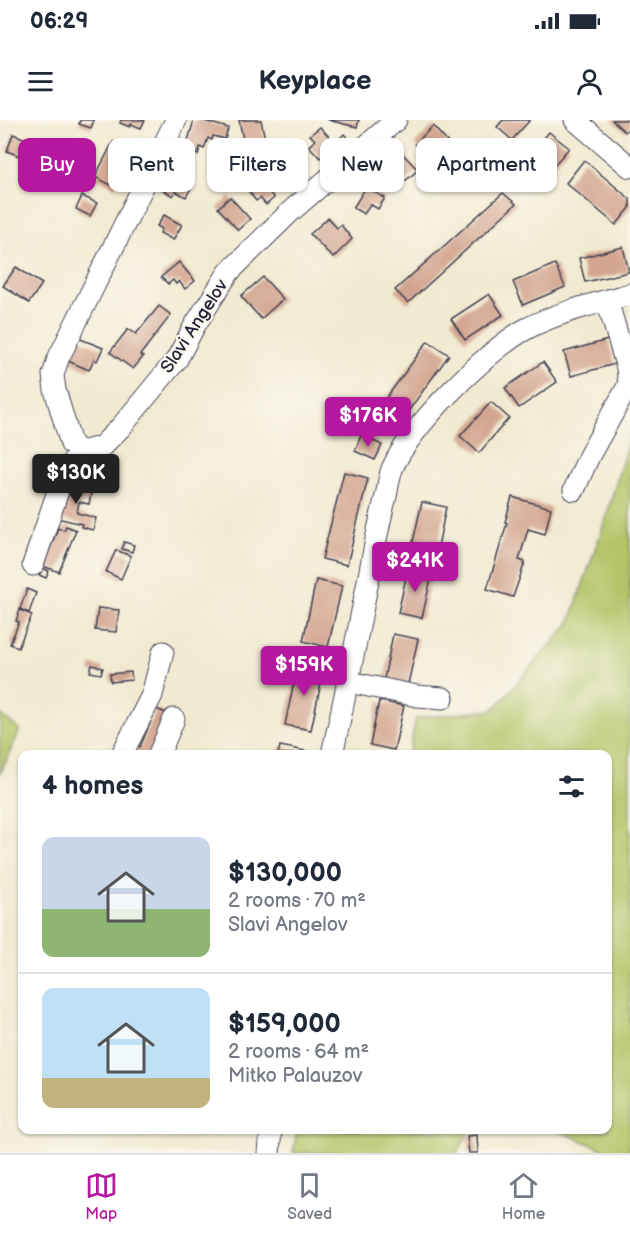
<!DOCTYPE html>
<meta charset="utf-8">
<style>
:root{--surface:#fff;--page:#f2f2f3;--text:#1f2937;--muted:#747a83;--line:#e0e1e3;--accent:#b5179e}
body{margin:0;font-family:"Balsamiq Sans",sans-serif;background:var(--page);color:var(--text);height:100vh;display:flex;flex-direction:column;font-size:22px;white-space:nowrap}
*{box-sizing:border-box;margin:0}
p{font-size:20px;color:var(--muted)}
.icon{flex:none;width:33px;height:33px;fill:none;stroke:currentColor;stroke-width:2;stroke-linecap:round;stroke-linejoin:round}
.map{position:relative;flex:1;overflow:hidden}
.side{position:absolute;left:18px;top:630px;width:594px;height:384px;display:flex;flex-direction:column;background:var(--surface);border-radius:12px;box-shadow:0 2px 4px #0004}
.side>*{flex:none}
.banner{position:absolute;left:18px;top:18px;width:594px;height:54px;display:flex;gap:12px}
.price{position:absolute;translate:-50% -51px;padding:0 14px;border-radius:6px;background:var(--accent);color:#fff;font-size:20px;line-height:39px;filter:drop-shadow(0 2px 3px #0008)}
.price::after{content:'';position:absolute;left:50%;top:36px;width:18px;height:14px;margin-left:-9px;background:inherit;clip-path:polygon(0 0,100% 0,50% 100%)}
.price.current{background:#222;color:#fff}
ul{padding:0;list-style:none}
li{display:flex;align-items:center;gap:18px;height:150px;padding:0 24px}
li+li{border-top:2px solid var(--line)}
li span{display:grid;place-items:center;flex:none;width:168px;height:120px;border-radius:12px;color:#555}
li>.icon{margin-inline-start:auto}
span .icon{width:72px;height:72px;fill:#fffc;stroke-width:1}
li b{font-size:26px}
h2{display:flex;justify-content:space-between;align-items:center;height:72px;padding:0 24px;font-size:26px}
.chip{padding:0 21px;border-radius:12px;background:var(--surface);box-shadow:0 2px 4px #0004;font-size:21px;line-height:54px}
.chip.current{background:var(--accent);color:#fff}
.status{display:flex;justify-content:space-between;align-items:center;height:42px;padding:0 30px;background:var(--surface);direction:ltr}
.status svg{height:16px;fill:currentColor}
header{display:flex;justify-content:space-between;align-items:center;height:78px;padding:0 24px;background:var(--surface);font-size:27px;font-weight:700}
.tab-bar{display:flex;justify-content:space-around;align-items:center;height:84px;border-top:2px solid var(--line);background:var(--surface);font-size:16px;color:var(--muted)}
.tab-bar a{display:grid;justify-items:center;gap:3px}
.tab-bar .current{color:var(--accent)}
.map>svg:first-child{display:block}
.green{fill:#b3c468;stroke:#6a7352;stroke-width:1.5}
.building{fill:#d3a590}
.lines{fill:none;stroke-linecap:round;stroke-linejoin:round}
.minor-casing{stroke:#414052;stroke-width:23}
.minor{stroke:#fff;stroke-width:21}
.labels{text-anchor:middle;stroke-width:4.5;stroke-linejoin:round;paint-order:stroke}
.street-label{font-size:18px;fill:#22223b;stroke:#fbf7ec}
</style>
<div class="status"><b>06:29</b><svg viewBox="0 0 49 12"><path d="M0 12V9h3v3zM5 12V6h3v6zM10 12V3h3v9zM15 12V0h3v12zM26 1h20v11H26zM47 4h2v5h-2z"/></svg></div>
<header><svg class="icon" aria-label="menu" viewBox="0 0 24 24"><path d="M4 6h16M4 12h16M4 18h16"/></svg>Keyplace<svg class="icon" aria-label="person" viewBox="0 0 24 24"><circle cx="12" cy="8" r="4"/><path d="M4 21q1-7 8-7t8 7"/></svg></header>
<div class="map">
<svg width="630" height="1033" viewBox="0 0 630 1033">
<rect width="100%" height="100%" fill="#fbf7ec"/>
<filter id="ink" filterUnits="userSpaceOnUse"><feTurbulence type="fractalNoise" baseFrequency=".0167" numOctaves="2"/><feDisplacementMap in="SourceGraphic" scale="12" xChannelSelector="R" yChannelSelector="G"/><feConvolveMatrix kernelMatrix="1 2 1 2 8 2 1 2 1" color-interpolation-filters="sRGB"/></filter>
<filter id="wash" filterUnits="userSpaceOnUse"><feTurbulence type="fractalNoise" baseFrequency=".008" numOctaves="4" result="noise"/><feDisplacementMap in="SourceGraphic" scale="24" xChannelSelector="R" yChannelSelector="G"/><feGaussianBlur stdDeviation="1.35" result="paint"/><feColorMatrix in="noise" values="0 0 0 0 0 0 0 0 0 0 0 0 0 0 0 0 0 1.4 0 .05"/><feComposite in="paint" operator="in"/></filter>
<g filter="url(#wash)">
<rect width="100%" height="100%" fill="#f1ead1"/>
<g class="green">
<polygon points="630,314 630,1031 629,1033 612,1033 556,1010 608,1010 608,634 409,634 416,598 493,590 569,504 606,398"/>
<polygon points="0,594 20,610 0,654"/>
<polygon points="297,1010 469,1010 458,1033 293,1033"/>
</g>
<g id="blocks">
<g class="building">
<polygon points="80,0 94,0 91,8 79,4"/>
<polygon points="121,0 145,0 141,8 131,4 130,7 120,3"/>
<polygon points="194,0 201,0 228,8 225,19 213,16 212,20 208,18 204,29 200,27 198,35 185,31"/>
<polygon points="239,0 261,0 265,19 244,24"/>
<polygon points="328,0 359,0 357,7"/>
<polygon points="503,0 530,0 512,20 497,7"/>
<polygon points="612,0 630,0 630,7 625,12"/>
<polygon points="433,6 450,25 430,42 415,24"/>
<polygon points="320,7 335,23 344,14 353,24 342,39 332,27 320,38 309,26 315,20 310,15"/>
<polygon points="549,12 569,28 549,51 530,35"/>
<polygon points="13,14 31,21 24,38 7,31"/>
<polygon points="113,22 134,32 122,60 119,59 115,67 95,57"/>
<polygon points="385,32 394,42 402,33 418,50 398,67 375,40"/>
<polygon points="287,33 304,51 295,59 290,53 285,57 277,49 282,45 278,41"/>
<polygon points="584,40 630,79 630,88 616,105 566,63"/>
<polygon points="166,51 192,66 186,77 175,71 173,76 157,67"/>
<polygon points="258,59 274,78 266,85 260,78 256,81 247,69"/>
<polygon points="366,67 385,78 378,89 370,84 364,94 353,88"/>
<polygon points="503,73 516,84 408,183 395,170"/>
<polygon points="82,76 97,83 90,96 76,89"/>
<polygon points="230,77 250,99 238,110 218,88"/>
<polygon points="164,95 182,105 173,120 160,113 162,109 157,106"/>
<polygon points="328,98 337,108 341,105 352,119 333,138 310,114"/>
<polygon points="623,127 629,152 585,162 579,138"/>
<polygon points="179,142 195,161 185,169 179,161 176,164 173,160 168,164 161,157"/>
<polygon points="555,144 565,167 523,185 513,162"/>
<polygon points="16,147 42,164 29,183 3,166"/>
<polygon points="263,157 283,179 261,199 241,176"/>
<polygon points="489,174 503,195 465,220 451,199"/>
<polygon points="159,186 171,195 140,235 143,237 133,249 110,232 128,209 136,214"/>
<polygon points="78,218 103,228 97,241 94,239 89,250 68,241"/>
<polygon points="608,220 615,244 571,256 564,232"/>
<polygon points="428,221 449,235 396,308 375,293"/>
<polygon points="543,242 557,262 519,288 505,268"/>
<polygon points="491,282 509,298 479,333 460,316"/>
<polygon points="361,315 382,325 375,340 355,331"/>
<polygon points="344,352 368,358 347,445 322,439"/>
<polygon points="79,362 93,364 89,384 79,382 77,393 96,398 93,410 81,407 82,404 57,398 64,366 77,369"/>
<polygon points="512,377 551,388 545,414 528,409 519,440 525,442 513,477 487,469 507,403 505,402"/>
<polygon points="422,382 446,387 437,432 412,426"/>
<polygon points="66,406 76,410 59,452 43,446 58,408 64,410"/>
<polygon points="124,422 134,425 132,432 122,429"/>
<polygon points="116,430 131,436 121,459 106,452"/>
<polygon points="40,447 49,451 46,458 37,454"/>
<polygon points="408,448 432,454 422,498 398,493"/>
<polygon points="316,460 342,466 328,527 303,521"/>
<polygon points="27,469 36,473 29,493 20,489"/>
<polygon points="98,488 119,490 116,512 95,510"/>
<polygon points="20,490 32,495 18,528 10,524 19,502 16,501"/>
<polygon points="393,514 418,519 408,564 384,559"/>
<polygon points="298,543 324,549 311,610 285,605"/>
<polygon points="92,545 103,548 101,554 90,552"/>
<polygon points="131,552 132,560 111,562 110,554"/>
<polygon points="379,581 404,586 394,630 370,625"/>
<polygon points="156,589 172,595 156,634 132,634 136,625 140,627"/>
<polygon points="280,626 306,631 306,634 278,634"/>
<polygon points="477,1015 478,1033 469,1033 467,1016"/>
</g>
</g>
</g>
<g filter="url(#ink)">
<use href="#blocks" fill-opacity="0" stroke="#414052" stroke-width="1.5"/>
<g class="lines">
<g class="minor-casing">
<g id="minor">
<polyline points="575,0 630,47"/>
<polyline points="80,332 71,324 55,270 53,255 58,239 176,0"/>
<polyline points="574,370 589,336 629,264 627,248 607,180"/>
<polyline points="33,445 64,353 80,332 101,327 121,307 177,239 195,205 229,152 290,92 396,0"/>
<polyline points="349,562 417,576 443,578"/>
<polyline points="122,634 152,575 163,532"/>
<polyline points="159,634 174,599"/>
<path d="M332 634C346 575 357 516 369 456 374 429 379 402 386 376 388 367 389 357 392 349 409 308 487 230 526 209 556 193 597 183 630 174"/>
<polyline points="269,1033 271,1010"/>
</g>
</g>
<use href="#minor" class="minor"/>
</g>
</g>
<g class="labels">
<g class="street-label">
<text transform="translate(194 206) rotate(-57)" y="6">Slavi Angelov</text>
</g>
</g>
</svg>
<b class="price" style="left:368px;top:328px">$176K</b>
<b class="price current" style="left:76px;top:385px">$130K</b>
<b class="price" style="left:415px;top:473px">$241K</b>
<b class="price" style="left:304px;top:577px">$159K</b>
<div class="banner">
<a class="chip current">Buy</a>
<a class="chip">Rent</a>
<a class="chip">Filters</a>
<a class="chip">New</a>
<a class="chip">Apartment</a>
</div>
<section class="side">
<h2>4 homes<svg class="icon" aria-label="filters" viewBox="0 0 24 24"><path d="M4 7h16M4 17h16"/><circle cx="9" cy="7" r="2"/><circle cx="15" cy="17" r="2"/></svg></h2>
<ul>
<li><span style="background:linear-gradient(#c9d6e8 60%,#8fb573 0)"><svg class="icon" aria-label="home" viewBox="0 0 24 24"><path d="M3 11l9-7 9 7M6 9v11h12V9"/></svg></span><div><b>$130,000</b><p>2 rooms · 70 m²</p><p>Slavi Angelov</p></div></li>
<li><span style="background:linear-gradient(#bfe0f5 75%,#c2b280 0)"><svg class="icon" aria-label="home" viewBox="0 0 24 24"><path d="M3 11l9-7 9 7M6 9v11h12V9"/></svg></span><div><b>$159,000</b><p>2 rooms · 64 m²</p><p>Mitko Palauzov</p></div></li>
</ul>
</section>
</div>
<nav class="tab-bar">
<a class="current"><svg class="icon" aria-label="map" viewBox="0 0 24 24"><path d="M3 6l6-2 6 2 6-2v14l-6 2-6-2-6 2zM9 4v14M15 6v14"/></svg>Map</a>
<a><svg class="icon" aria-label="saved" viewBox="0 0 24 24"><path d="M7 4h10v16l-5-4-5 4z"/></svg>Saved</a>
<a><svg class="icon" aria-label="home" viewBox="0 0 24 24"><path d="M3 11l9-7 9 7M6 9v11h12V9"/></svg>Home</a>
</nav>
